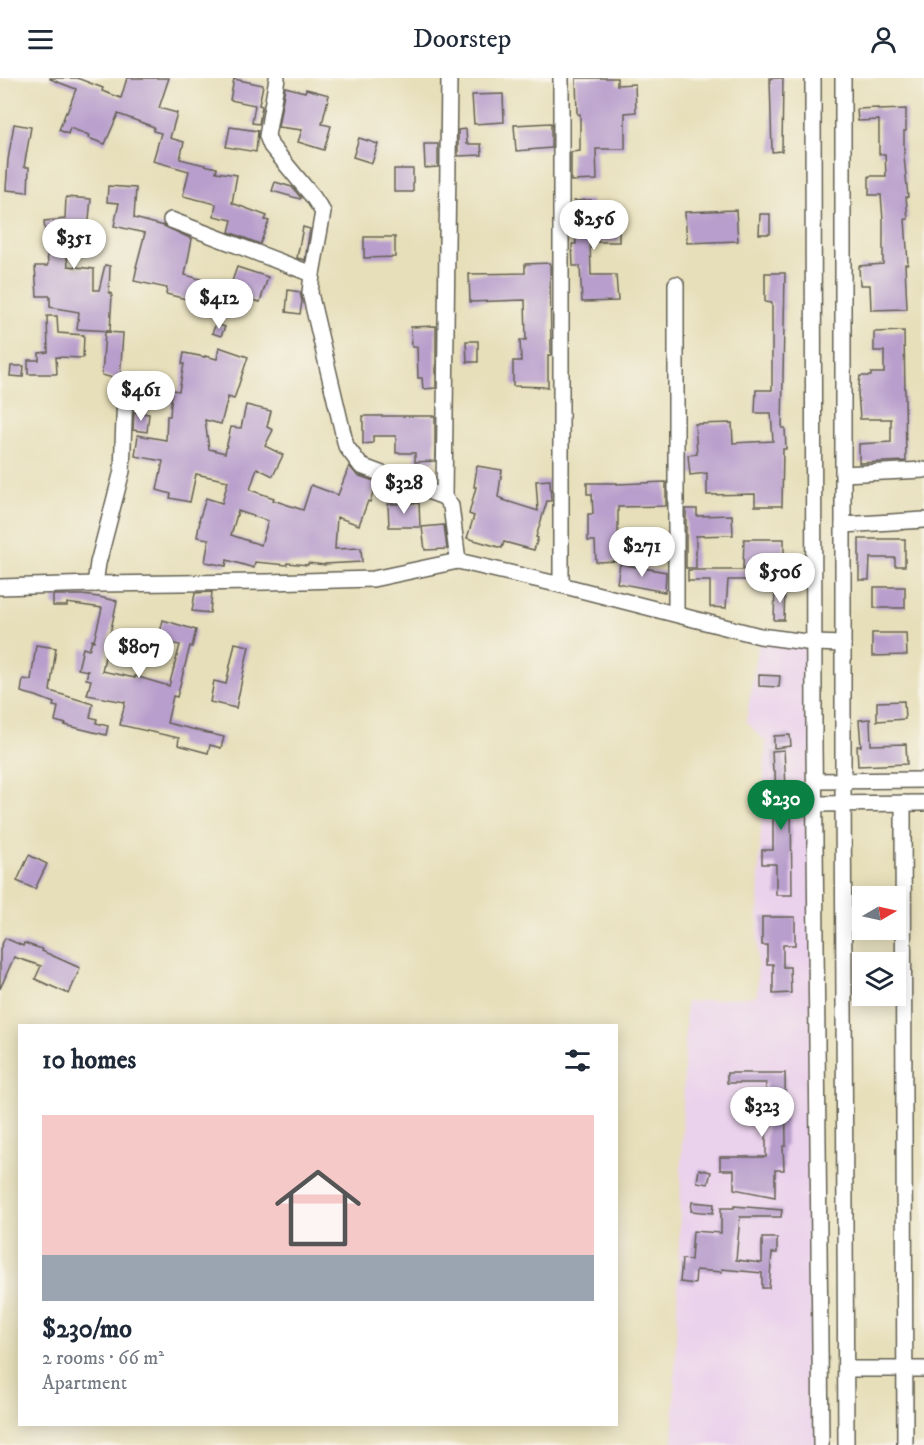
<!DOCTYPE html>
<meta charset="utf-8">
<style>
:root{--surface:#fff;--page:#f2f2f3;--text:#1f2937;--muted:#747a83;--accent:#0b8043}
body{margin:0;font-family:"IM FELL DW Pica",serif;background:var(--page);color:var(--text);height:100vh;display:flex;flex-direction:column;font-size:22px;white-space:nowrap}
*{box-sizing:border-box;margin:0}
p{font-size:20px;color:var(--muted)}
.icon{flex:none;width:33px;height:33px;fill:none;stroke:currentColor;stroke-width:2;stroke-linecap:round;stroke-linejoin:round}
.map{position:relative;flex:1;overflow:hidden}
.panel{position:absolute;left:18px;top:946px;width:600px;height:402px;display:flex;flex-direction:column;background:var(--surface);border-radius:0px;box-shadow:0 3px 15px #0003}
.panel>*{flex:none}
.needle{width:39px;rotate:81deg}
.buttons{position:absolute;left:852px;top:808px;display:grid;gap:12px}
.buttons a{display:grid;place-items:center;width:54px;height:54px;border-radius:0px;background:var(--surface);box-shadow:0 3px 15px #0003;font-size:30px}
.price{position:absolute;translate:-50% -51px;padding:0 14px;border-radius:21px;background:#fff;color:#222;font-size:20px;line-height:39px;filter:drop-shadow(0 2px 3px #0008)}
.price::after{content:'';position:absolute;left:50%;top:36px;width:18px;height:14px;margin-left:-9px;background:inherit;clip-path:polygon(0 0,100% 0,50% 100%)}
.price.current{background:var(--accent);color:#fff}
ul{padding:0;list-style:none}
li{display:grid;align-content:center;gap:12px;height:318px;padding:0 24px}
li span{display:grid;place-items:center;height:186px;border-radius:0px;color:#555}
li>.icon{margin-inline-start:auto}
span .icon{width:108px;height:108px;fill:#fffc;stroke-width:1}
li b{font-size:26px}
h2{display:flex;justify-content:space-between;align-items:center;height:72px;padding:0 24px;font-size:26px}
header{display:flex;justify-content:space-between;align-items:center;height:78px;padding:0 24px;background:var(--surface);font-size:27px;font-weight:600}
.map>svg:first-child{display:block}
.built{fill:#ead1ec}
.building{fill:#b89ecc;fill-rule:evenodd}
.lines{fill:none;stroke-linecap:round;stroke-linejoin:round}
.minor-casing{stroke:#636053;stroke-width:18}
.minor{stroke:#fff;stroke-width:15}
</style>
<header><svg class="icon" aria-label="menu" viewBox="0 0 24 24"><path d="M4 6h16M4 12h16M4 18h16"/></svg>Doorstep<svg class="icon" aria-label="person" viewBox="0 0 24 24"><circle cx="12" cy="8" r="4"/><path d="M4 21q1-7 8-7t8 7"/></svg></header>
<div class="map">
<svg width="924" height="1367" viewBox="0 0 924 1367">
<rect width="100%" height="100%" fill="#f7f3e8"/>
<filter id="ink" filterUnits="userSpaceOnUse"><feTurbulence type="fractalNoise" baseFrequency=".0167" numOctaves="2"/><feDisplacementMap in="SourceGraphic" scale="12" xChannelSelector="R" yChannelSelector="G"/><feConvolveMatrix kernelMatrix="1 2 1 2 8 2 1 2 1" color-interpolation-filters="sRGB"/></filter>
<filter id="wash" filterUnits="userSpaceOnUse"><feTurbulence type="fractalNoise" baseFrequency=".008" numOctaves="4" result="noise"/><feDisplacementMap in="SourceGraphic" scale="24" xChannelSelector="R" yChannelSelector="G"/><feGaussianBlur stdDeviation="1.35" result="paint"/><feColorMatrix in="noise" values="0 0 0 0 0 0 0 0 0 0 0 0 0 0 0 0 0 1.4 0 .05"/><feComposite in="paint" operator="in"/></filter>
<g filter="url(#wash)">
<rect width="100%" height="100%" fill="#e7dfba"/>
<polygon class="built" points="760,558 814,565 821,1367 673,1367 686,924 757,918 759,789 766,665 746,643"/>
<g id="blocks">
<g class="building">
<polygon points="50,0 77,0 103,10 102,13 121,20 127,0 169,0 159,30 177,35 170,60 184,64 180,81 217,90 216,94 237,97 232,125 267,138 265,142 269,143 260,166 229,154 232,142 214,138 216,126 183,118 189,93 153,83 161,55 153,53 154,49 118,36 105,66 88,60 89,57 70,50 68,56 59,52 66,34 67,35 76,11 50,1"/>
<polygon points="576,0 617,0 617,7 635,6 636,34 625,35 625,71 596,71 597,102 571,103 571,74 580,73 580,36 577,36"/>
<polygon points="770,0 783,0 782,73 772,74"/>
<polygon points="234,1 263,7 259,27 262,28 259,46 252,45 255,27 230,22"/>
<polygon points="285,9 305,14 306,11 329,17 322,46 331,48 324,72 298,64 302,52 278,49"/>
<polygon points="503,16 504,44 474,46 472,17"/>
<polygon points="878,30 878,32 906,31 906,53 904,53 904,78 908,119 906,119 908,141 905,141 908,186 905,186 907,231 871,232 870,207 860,207 859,188 883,186 883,142 881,117 869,117 869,98 886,98 885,76 879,76 879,42 858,43 857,31"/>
<polygon points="551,45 551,70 516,73 514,47"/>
<polygon points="14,46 31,49 24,89 29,89 28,114 6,112 8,82"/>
<polygon points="230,49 258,53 256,74 226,69"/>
<polygon points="466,51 467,66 481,66 482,77 458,78 458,52"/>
<polygon points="359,60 378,66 372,85 353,79"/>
<polygon points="424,66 438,66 438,89 425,90"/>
<rect x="394" y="91" width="19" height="23"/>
<polygon points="275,104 292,109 301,120 300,121 272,113"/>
<polygon points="108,108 136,110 134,140 164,148 192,161 185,197 212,204 206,226 166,216 167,210 134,203 137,189 136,189 145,155 114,148 119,125 107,124"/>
<polygon points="66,119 91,121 88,151 95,151 95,167 76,166 76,169 66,170 68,188 94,191 94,212 99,212 105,187 110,188 109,215 112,216 110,253 77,251 79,234 50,229 50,218 37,218 35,188 47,188 48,186 44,143 65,141"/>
<polygon points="591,122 592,136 619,136 619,164 590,164 591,197 616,197 618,223 582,224 580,188 573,188 572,166 576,166 574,123"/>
<polygon points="736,132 738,163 687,165 685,134"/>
<polygon points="760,136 770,136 770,156 759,156"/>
<polygon points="303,149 310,151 305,182 297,180"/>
<polygon points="364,159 395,159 395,179 364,180"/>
<polygon points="550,185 551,277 548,277 548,309 513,308 513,283 521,283 520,262 526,262 525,222 470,224 469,196 525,195 525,186"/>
<polygon points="237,189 268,199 260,224 248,221 249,219 229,212"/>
<polygon points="765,195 785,195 782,350 785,350 786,371 783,371 782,428 755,428 755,416 707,417 707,395 690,397 688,377 697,376 695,346 732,345 733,365 773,363 771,335 755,335 756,312 772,312 772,225 765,224"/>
<polygon points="288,212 300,214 302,223 300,236 286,234"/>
<polygon points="47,238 57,238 58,255 84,257 83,280 56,279 57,296 28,296 28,282 39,282 39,275 48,274"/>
<polygon points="216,246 225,249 221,258 212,255"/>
<polygon points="436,248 436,310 423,311 422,300 418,300 417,269 412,269 411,249"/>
<polygon points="904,253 906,383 859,385 859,366 891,364 891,341 860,341 858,315 860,298 871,298 871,295 884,295 884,273 874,273 874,254"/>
<polygon points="105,254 123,255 120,302 102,297"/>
<polygon points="466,263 478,263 478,284 467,284"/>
<path d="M219 269 248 279 234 321 228 319 221 346 205 342 209 371 225 375 231 349 241 350 246 327 271 333 267 349 273 352 265 368 283 377 273 398 257 390 250 412 274 420 273 422 303 432 311 407 338 417 349 388 357 397 377 404 370 424 368 423 359 447 337 439 335 471 361 470 362 484 325 486V487L308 485V487L287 485V487L255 484 254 490 227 482 226 488 205 484 209 461 197 459 200 443 199 442 206 420 222 425 228 403 196 396 190 424 170 420 171 416 157 412 163 383 135 378 138 357 166 362 167 338H170L172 312 179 313 184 286H182L184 275 205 279V278L217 281ZM238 433 268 443 261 467 231 457Z"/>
<polygon points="11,288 24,288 23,299 10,298"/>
<polygon points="134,334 149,336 147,354 133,352"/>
<polygon points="363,338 435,338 435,383 415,384 415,375 396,375 396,358 373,358 373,365 363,366"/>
<polygon points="477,388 502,392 498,419 504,421 503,422 538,433 536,403 550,402 551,423 547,423 536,459 538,460 534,472 504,464 502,470 467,460 474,438 469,436 476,409 474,409"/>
<polygon points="666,404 666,428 618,429 618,465 619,465 620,483 596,484 595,463 588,463 588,436 593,436 592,416 587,416 587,405 617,405 617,406"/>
<polygon points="419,425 420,449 389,449 388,426"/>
<polygon points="686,431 697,431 697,438 732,437 733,457 696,458 696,490 686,490"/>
<polygon points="444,447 447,471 425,472 422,449"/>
<polygon points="744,461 784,461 784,478 783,478 783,490 743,490"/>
<polygon points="859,461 905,461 905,488 895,488 895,480 870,480 869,502 859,502"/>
<polygon points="620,486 666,494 665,514 617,505"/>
<polygon points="688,492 748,492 748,502 728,502 726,530 710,529 710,503 688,503"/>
<polygon points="775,509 785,509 784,542 774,542"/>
<rect x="874" y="509" width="31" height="21"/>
<polygon points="212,514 210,535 192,533 195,515"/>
<polygon points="53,517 82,517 99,519 117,523 102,593 135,600 135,598 169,608 180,567 158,563 163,542 196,552 192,569 190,568 177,619 173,618 167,645 224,659 221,670 210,667 208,675 178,667 179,660 120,647 125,624 87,617 91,602 86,601 88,593 78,591 83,570 89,572 92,562 94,563 102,530 67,525 67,528 53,528"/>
<polygon points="872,555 906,555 907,577 872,578"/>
<polygon points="235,565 249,568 236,630 210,624 214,603 226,606"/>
<polygon points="36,567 56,570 50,613 93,626 90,639 97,641 96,645 108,648 106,657 65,647 66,646 55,643 58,629 53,628 54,625 36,618 21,614 23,601 31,602"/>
<polygon points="759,597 780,598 779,609 759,608"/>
<polygon points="904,623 905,641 877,643 877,624"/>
<polygon points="870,641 871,667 906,666 907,686 858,688 857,668 861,668 859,642"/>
<polygon points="790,657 791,668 774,670 774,658"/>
<polygon points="784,672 787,728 791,728 792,817 776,817 776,786 762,786 762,772 773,772 773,728 776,728 775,693 773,693 772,673"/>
<polygon points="29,777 47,786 35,811 17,803"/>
<polygon points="762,839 795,839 795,867 783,867 783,889 790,889 791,915 773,916 773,886 767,886 767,867 762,867"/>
<polygon points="5,860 23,868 24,865 42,871 42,873 80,890 69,916 35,901 41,888 14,879 0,911 0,871"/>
<polygon points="727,995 785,995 786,1068 783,1068 784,1092 775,1092 775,1119 734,1111 734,1092 720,1092 720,1079 766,1079 766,1005 727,1005"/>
<polygon points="699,1091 711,1094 708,1106 697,1104"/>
<polygon points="692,1124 714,1126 713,1135 691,1133"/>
<polygon points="734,1128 782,1132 781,1139 740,1139 736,1182 762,1185 762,1160 777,1160 777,1175 772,1175 769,1210 762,1210 762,1195 722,1191 722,1194 696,1192 695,1206 680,1204 682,1181 691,1182 693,1153 721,1155 721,1130 734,1130"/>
</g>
</g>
</g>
<g filter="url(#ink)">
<use href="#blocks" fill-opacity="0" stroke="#636053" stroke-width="1.5"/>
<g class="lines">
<g class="minor-casing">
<g id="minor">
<polyline points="277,0 267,58 271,68 313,119 323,134 312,196 310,215 346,368 361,388 444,419 451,428 458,483"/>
<polyline points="561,0 561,507"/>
<polyline points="813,0 814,665 821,1367"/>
<polyline points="843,0 843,703 846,1367"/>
<polyline points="171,142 312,196"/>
<polyline points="843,396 924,392"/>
<polyline points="444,419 449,0"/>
<polyline points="843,447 924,442"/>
<polyline points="95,506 98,485 122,393 125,316"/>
<polyline points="0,509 95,506 268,504 373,501 458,483 561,507 760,558 814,565 843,566"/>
<polyline points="676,536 676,206"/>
<polyline points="815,703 924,702"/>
<polyline points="903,725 905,1367"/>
<polyline points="815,726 924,725"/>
<polyline points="846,1291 924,1291"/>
</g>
</g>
<use href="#minor" class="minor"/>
</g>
</g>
</svg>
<div class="buttons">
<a><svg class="needle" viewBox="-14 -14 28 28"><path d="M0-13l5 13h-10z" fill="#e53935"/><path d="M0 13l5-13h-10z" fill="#747a83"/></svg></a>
<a><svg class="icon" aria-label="layers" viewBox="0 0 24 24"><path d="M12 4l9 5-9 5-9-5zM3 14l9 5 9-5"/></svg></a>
</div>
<b class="price" style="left:594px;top:173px">$256</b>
<b class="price" style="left:74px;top:192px">$351</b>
<b class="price" style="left:219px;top:252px">$412</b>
<b class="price" style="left:141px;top:344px">$461</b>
<b class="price" style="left:404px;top:437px">$328</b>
<b class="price" style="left:642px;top:500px">$271</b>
<b class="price" style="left:780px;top:526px">$506</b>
<b class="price" style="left:139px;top:601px">$807</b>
<b class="price current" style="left:781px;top:753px">$230</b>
<b class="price" style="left:762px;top:1060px">$323</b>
<section class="panel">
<h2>10 homes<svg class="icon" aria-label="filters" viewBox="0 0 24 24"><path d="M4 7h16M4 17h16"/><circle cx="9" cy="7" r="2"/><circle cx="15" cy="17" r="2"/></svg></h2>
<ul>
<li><span style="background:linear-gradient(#f6c9c9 75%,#9aa5b1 0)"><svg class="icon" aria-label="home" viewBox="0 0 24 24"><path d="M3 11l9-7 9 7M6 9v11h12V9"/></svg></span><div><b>$230/mo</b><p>2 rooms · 66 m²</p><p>Apartment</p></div></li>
</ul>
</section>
</div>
